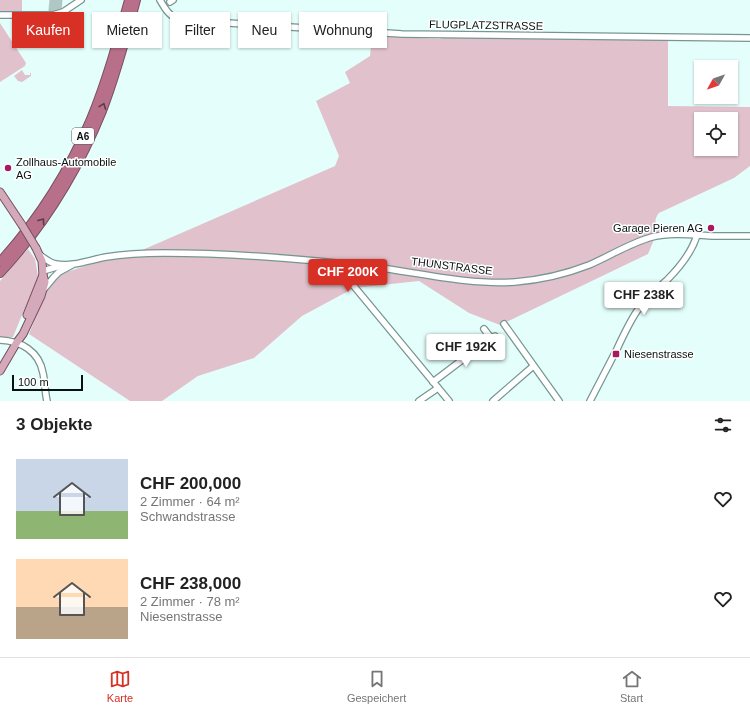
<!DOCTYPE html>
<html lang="de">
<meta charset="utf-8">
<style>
:root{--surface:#fff;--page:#f2f2f2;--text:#222;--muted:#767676;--line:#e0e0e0;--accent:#d93025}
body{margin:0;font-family:Helvetica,sans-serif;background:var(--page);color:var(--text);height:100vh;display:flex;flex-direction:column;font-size:15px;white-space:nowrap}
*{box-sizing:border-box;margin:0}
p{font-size:13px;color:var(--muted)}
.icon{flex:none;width:22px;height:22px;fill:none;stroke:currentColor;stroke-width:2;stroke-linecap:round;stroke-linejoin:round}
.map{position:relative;height:401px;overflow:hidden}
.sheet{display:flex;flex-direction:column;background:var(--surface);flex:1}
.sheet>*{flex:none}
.banner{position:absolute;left:12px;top:12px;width:400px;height:36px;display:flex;gap:8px}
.needle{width:26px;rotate:230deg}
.buttons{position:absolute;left:694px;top:60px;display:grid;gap:8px}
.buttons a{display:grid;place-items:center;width:44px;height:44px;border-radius:0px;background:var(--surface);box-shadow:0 1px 3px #0004;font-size:20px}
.scale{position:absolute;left:12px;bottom:10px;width:71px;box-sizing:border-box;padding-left:4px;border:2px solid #071311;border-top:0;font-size:11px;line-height:14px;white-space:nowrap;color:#071311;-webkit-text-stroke:3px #fff;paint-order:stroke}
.price{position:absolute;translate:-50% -34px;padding:0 9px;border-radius:4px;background:#fff;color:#222;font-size:13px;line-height:26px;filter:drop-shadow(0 1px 2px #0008)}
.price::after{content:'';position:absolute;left:50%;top:24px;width:12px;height:9px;margin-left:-6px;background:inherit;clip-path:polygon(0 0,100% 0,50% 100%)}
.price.active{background:var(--accent);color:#fff}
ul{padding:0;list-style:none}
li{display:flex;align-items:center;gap:12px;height:100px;padding:0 16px}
li span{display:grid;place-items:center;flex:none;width:112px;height:80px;border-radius:0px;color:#555}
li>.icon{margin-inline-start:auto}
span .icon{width:48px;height:48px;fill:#fffc;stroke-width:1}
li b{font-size:17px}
h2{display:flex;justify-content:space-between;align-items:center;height:48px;padding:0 16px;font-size:17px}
.chip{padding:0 14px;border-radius:0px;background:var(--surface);box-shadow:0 1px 3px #0004;font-size:14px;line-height:36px}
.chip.active{background:var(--accent);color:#fff}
.tab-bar{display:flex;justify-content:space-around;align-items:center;height:56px;border-top:1px solid var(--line);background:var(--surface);font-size:11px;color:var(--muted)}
.tab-bar a{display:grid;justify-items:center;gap:2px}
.tab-bar .active{color:var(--accent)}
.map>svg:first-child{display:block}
.green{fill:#e1c2cc;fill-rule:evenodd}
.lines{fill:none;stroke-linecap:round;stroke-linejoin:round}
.taxiway{stroke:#b0c8c4;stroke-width:13}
.minor-casing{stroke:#779692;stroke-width:8}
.major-casing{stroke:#7a4f60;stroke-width:9}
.highway-casing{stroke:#7a4f60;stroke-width:10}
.minor{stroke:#fff;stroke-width:5.5}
.major{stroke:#d4a9b9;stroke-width:7}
.highway{stroke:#b8708a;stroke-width:8}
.major-bridge-casing{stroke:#7a4f60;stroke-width:9;stroke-linecap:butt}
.major-bridge{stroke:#d4a9b9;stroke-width:7}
.oneway{stroke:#573d47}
.poi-dot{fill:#a61a60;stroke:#fff;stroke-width:1.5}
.labels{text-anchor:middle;stroke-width:3;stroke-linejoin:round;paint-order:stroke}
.shield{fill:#fff;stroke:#515a58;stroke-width:1}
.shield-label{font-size:10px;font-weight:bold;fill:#071311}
.street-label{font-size:11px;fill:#071311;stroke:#fff}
.poi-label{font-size:11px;fill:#071311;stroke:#fff;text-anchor:start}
</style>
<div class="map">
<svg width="750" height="401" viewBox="0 0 750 401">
<rect width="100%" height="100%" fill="#e4fffb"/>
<g class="green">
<polygon points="0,0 22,0 22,13 0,12"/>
<polygon points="0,23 26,63 25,66 0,82"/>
<path d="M457 32 668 40V106L750 107V166L734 178 659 213C652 222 657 224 661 232L656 235 648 254 500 325 469 313 419 281 354 288 302 316 254 358 198 376 162 401H130L29 334 49 285 57 277 67 272 103 260 123 257H138L140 251 335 166 339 156 316 101 350 83 345 72 370 56 372 35 393 37 440 39ZM701 119H731V149H701Z"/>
<polygon points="22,70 25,75 30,75 30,73 31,73 31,76 22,82 18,81 14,76"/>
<polygon points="28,249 35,259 38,276 13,337 0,338 0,281"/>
</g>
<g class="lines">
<polyline class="taxiway" points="55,10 56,0"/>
<g class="minor-casing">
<g id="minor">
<path d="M160 0C165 9 170 17 180 20L402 34 750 38"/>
<polyline points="170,2 173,0"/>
<polyline points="0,15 53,15 63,12 81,0"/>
<path d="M40 255C45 259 50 263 56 264 73 267 89 260 106 257 125 254 144 253 164 253 234 253 304 259 374 267 420 273 468 285 515 282 539 280 566 274 589 265 610 256 630 243 652 237 672 232 693 235 714 236 726 236 738 236 750 236"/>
<polyline points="344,264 345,272 348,279 449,401"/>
<polyline points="43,271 60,266"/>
<polyline points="44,289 54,277 59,272 72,265"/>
<polyline points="504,324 559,401"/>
<polyline points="484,329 491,338"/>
<path d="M0 340C21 341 39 351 43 373 45 382 45 392 47 401"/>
<polyline points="433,382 491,338 495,336 500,343"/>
<polyline points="419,401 438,388"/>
<polyline points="493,401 531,368"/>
<path d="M590 401C599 384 608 366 617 349 623 336 629 323 637 311 645 299 656 290 667 280 680 267 692 252 697 235"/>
</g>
</g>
<g class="major-casing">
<g id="major">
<polyline points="0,192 22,225"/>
<polyline points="27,315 43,275 42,261 36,248"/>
<polyline points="0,371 17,342 23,334 41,296 45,282 43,275"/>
</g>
</g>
<g class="highway-casing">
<g id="highway">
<path d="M0 262C38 220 69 171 91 119 107 80 118 40 129 0"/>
<path d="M0 273C44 226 78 170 102 111 116 75 126 37 136 0"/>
</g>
</g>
<use href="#minor" class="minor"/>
<use href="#major" class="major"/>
<use href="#highway" class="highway"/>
<g class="major-bridge-casing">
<polyline id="major-bridge" points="22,225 36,248"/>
</g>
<use href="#major-bridge" class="major-bridge"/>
</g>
<defs><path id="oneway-chevron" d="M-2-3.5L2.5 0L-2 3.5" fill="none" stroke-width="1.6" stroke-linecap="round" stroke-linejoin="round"/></defs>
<g class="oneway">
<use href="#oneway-chevron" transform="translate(103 106) rotate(-69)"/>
<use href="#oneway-chevron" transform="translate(42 221) rotate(-54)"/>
</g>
<g class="poi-dot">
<circle cx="8" cy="168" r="4"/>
<circle cx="711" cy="228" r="4"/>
<rect x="612" y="350" width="8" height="8" rx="2"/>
</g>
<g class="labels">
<rect class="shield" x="72" y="128" width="22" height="16" rx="3"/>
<g class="shield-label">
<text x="83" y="140">A6</text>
</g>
<g class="street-label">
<text transform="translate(486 25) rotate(1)" y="4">FLUGPLATZSTRASSE</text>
<text transform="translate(452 266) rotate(7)" y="4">THUNSTRASSE</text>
</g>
<g class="poi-label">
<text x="16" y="166">Zollhaus-Automobile<tspan x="16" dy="13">AG</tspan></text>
<text x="703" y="232" text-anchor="end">Garage Pieren AG</text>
<text x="624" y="358">Niesenstrasse</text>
</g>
</g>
</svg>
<div class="buttons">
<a><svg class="needle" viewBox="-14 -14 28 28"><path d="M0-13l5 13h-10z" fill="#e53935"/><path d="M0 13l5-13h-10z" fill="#767676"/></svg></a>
<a><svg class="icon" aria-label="locate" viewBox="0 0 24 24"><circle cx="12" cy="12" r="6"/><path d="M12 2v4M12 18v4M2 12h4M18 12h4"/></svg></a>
</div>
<div class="scale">100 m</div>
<b class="price active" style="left:348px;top:293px">CHF 200K</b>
<b class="price" style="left:644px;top:316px">CHF 238K</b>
<b class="price" style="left:466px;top:368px">CHF 192K</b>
<div class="banner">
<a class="chip active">Kaufen</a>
<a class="chip">Mieten</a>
<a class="chip">Filter</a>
<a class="chip">Neu</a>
<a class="chip">Wohnung</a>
</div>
</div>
<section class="sheet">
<h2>3 Objekte<svg class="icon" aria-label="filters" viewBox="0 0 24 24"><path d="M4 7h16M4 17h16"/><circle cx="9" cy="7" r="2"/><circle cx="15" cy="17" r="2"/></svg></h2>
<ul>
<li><span style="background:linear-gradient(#c9d6e8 65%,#8fb573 0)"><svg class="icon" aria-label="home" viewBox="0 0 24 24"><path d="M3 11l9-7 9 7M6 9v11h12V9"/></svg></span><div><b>CHF 200,000</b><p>2 Zimmer · 64 m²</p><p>Schwandstrasse</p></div><svg class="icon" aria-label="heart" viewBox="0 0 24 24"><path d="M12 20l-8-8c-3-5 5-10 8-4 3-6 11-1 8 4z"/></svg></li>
<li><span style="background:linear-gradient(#ffd9b3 60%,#b9a48a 0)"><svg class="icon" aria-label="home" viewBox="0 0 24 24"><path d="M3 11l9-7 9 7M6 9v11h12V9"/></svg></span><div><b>CHF 238,000</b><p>2 Zimmer · 78 m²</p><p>Niesenstrasse</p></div><svg class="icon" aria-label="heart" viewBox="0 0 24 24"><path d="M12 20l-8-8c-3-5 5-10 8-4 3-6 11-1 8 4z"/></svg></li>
</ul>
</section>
<nav class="tab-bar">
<a class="active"><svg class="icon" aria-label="map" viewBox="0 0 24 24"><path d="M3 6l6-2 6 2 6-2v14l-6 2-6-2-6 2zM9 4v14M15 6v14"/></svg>Karte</a>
<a><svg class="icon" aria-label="saved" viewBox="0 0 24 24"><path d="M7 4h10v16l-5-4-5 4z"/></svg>Gespeichert</a>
<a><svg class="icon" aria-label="home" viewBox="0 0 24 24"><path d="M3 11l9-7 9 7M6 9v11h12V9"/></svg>Start</a>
</nav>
